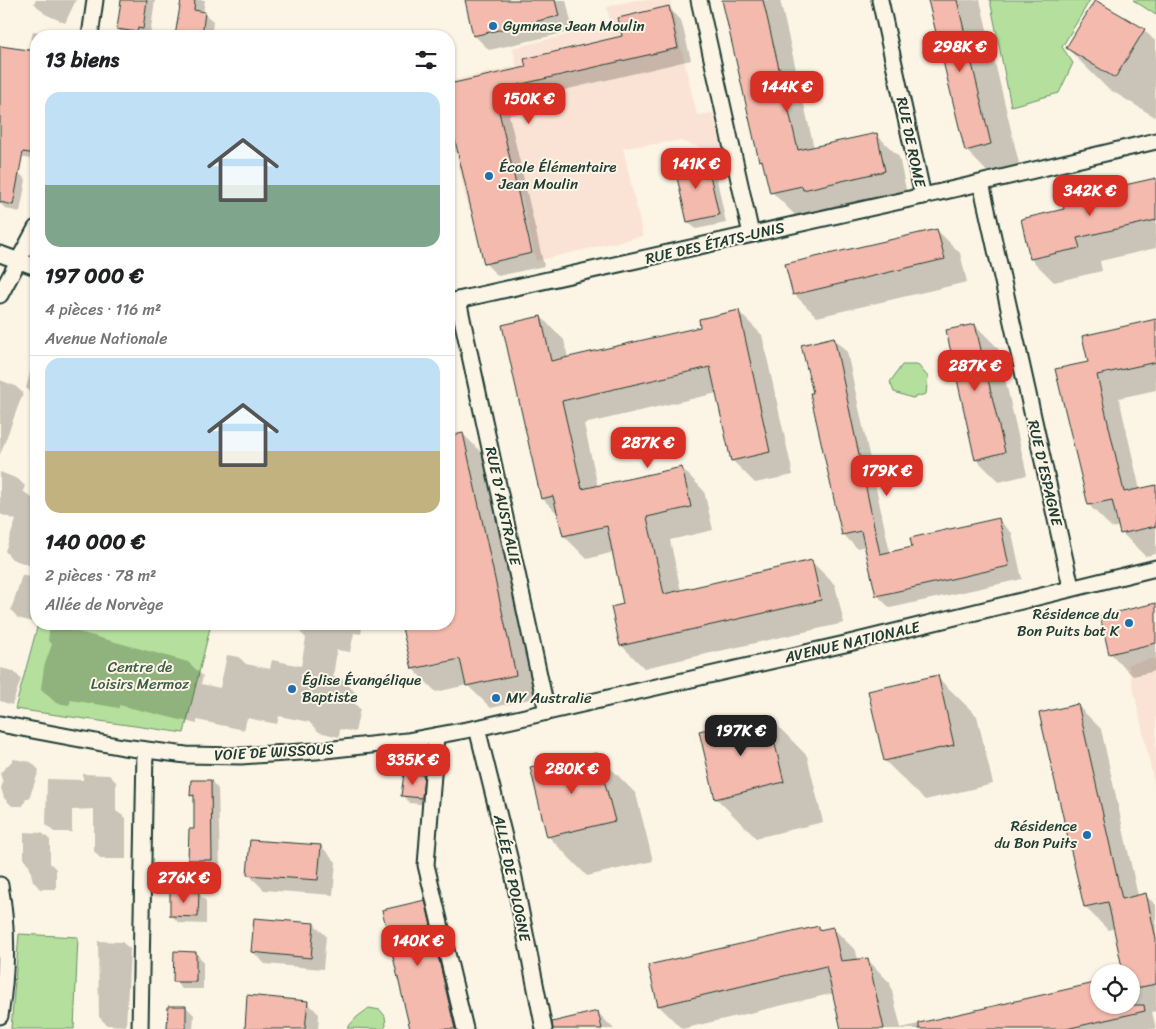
<!DOCTYPE html>
<html lang="fr">
<meta charset="utf-8">
<style>
:root{--surface:#fff;--page:#f6f6f6;--text:#202124;--muted:#757577;--line:#e0e0e0;--accent:#d93025}
body{margin:0;font-family:Sriracha,sans-serif;background:var(--page);color:var(--text);height:100vh;display:flex;flex-direction:column;font-size:19px;white-space:nowrap}
*{box-sizing:border-box;margin:0}
p{font-size:16px;color:var(--muted)}
.icon{flex:none;width:28px;height:28px;fill:none;stroke:currentColor;stroke-width:2;stroke-linecap:round;stroke-linejoin:round}
.map{position:relative;flex:1;overflow:hidden}
.side{position:absolute;left:30px;top:30px;width:425px;height:600px;display:flex;flex-direction:column;background:var(--surface);border-radius:20px;box-shadow:0 1px 4px #0004}
.side>*{flex:none}
.buttons{position:absolute;left:1090px;top:964px;display:grid;gap:10px}
.buttons a{display:grid;place-items:center;width:50px;height:50px;border-radius:50%;background:var(--surface);box-shadow:0 1px 4px #0004;font-size:25px}
.price{position:absolute;translate:-50% -42px;padding:0 11px;border-radius:10px;background:var(--accent);color:#fff;font-size:16px;line-height:32px;filter:drop-shadow(0 1px 2px #0008)}
.price::after{content:'';position:absolute;left:50%;top:30px;width:15px;height:11px;margin-left:-8px;background:inherit;clip-path:polygon(0 0,100% 0,50% 100%)}
.price.current{background:#222;color:#fff}
ul{padding:0;list-style:none}
li{display:grid;align-content:center;gap:10px;height:265px;padding:0 15px}
li+li{border-top:1px solid var(--line)}
li span{display:grid;place-items:center;height:155px;border-radius:15px;color:#555}
li>.icon{margin-inline-start:auto}
span .icon{width:90px;height:90px;fill:#fffc;stroke-width:1}
li b{font-size:21px}
h2{display:flex;justify-content:space-between;align-items:center;height:60px;padding:0 15px;font-size:21px}
.map>svg:first-child{display:block}
.built{fill:#fae3d4}
.green{fill:#b4df9c;stroke:#6a8e68}
.shadow{fill:#0003}
.building{fill:#f4baad;stroke:#1f3d34}
.lines{fill:none;stroke-linecap:round;stroke-linejoin:round}
.minor-casing{stroke:#1f3d34;stroke-width:19}
.minor{stroke:#fcf5e5;stroke-width:15}
.poi-dot{fill:#1f6fb2;stroke:#fcf5e5;stroke-width:2}
.labels{text-anchor:middle;stroke-width:4;stroke-linejoin:round;paint-order:stroke}
.poi-label{font-size:15px;fill:#1f3d34;stroke:#fcf5e5;text-anchor:start}
.street-label{font-size:15px;fill:#1f3d34;stroke:#fcf5e5}
.park-label{font-size:15px;fill:#3d5d49;stroke:#fcf5e5}
</style>
<div class="map">
<svg width="1156" height="1029" viewBox="0 0 1156 1029">
<rect width="100%" height="100%" fill="#fcf5e5"/>
<filter id="ink" filterUnits="userSpaceOnUse"><feTurbulence type="fractalNoise" baseFrequency=".02" numOctaves="2"/><feDisplacementMap in="SourceGraphic" scale="10" xChannelSelector="R" yChannelSelector="G"/><feConvolveMatrix kernelMatrix="1 2 1 2 8 2 1 2 1" color-interpolation-filters="sRGB"/></filter>
<g filter="url(#ink)">
<g class="built">
<polygon points="635,0 670,0 697,115 713,113 723,154 679,141 623,148 643,236 536,261 522,197 468,210 449,124 449,81 516,66 513,48 610,24 607,7"/>
<polygon points="1156,658 1156,792 1128,664"/>
</g>
<g class="green">
<polygon points="990,0 1090,0 1062,47 1073,63 1059,93 1011,106"/>
<polygon points="1133,0 1156,0 1156,15"/>
<polygon points="902,365 918,365 928,377 926,394 912,398 894,392 890,382"/>
<polygon points="38,624 211,624 184,733 15,709"/>
<polygon points="19,934 78,937 74,1029 11,1029"/>
<polygon points="369,1008 380,1010 385,1016 386,1026 383,1029 347,1028 357,1017"/>
</g>
<g class="shadow">
<polygon points="36,0 76,0 65,23 45,14 34,3"/>
<polygon points="124,0 155,0 150,36 125,36 118,29"/>
<polygon points="182,0 205,0 203,13 213,21 212,31 272,36 177,36"/>
<polygon points="466,0 566,0 573,31 489,50 474,35"/>
<polygon points="724,0 780,0 814,148 876,134 899,157 907,194 827,213 824,209 795,215 772,192 765,165 760,160"/>
<polygon points="930,0 980,0 1022,176 997,182 966,150"/>
<polygon points="1096,1 1144,30 1156,42 1155,117 1107,88 1067,48"/>
<polygon points="668,7 681,20 691,60 522,100 524,112 509,115 544,266 498,276 485,263 449,109 449,85 528,68 624,37"/>
<polygon points="33,31 59,36 36,36 36,160 20,157 0,119 0,45 29,51"/>
<polygon points="706,158 714,166 726,223 696,229 688,222"/>
<polygon points="0,169 18,172 26,180 20,212 6,209 0,203"/>
<polygon points="1156,179 1156,248 1100,261 1102,271 1054,282 1031,259 1022,220 1065,210"/>
<polygon points="937,230 960,253 967,282 817,317 794,294"/>
<polygon points="739,312 762,335 793,475 755,483 732,460 717,393 584,424 598,487 682,468 704,491 713,530 670,540 681,591 812,562 835,585 844,623 644,668 621,645 625,605 614,552 587,559 564,536 559,515 542,498 541,317 564,340 568,358 702,328"/>
<polygon points="1156,320 1156,390 1119,398 1140,490 1156,486 1156,554 1145,556 1122,533 1120,526 1112,528 1089,505 1056,370 1090,363"/>
<polygon points="975,325 998,348 1027,475 999,482 976,459"/>
<polygon points="834,338 847,352 890,553 913,548 998,519 1012,533 1022,579 890,608 877,595 866,546 857,548 844,535 814,394"/>
<polygon points="36,351 36,396 26,388"/>
<polygon points="0,380 15,386 23,393 0,455"/>
<polygon points="463,434 486,457 538,697 491,708 467,685 436,692 413,669 403,624 449,624 449,437"/>
<polygon points="0,472 18,479 25,486 23,491 36,501 36,561 34,567 12,559 5,551 16,520 0,514"/>
<polygon points="22,575 36,579 36,623 18,618 11,610"/>
<polygon points="1156,605 1156,671 1133,676 1110,653"/>
<polygon points="50,624 188,662 203,676 201,684 220,688 227,655 239,657 246,664 270,669 272,660 301,666 306,638 299,631 301,624 363,624 361,634 354,633 350,652 337,650 333,677 342,679 357,694 355,704 360,709 355,732 340,729 339,737 319,732 309,722 279,716 277,724 247,718 244,730 197,720 197,724 119,705 119,708 71,700 69,705 56,703 41,689 44,667 52,644 48,641"/>
<polygon points="0,668 13,671 21,679 12,705 0,701"/>
<polygon points="937,677 977,716 993,784 925,800 885,761"/>
<polygon points="1078,706 1101,729 1138,896 1145,895 1156,905 1156,1011 1152,1012 1156,1029 842,1029 834,993 682,1029 659,1006 818,927 822,931 833,928 856,951 858,961 867,959 890,983 901,1028 1099,983 1099,1005 1131,1005 1131,972 1125,972 1115,928 1108,930 1085,907"/>
<polygon points="768,716 807,756 823,822 756,838 716,798"/>
<polygon points="597,754 636,794 653,861 587,876 548,836"/>
<polygon points="14,759 31,762 39,770 29,799 26,799 23,806 12,806 4,798 1,788 3,783 0,773"/>
<polygon points="83,774 109,775 116,782 116,811 126,818 126,859 101,859 94,851 94,809 72,810 72,832 54,832 46,825 47,779 83,780"/>
<polygon points="423,777 431,784 429,805 410,803 402,795"/>
<polygon points="211,781 218,789 220,867 197,867 190,859 195,830 196,799 192,795"/>
<polygon points="24,832 42,833 50,840 50,863 56,869 56,889 40,889 33,881 29,865 24,860"/>
<polygon points="321,846 336,862 333,895 264,890 248,874"/>
<polygon points="198,893 206,901 206,924 179,923 171,915"/>
<polygon points="424,901 440,917 467,1029 411,1029"/>
<polygon points="314,924 326,936 323,969 265,964 253,952"/>
<polygon points="98,941 122,942 130,949 126,1026 107,1025 99,1017"/>
<polygon points="196,953 203,961 203,989 182,989 175,981"/>
<polygon points="307,1002 319,1014 318,1029 246,1029"/>
<polygon points="186,1007 194,1015 193,1029 169,1029"/>
<polygon points="598,1013 614,1029 553,1029"/>
</g>
<g class="building">
<polygon points="121,0 147,0 143,29 138,28 137,32 117,29"/>
<polygon points="181,0 195,0 194,10 205,12 202,36 175,36"/>
<polygon points="465,0 555,0 559,16 473,36"/>
<polygon points="722,0 763,0 798,150 877,133 885,171 803,190 802,186 770,193 762,160 759,161"/>
<polygon points="928,0 957,0 991,144 965,151"/>
<polygon points="1095,0 1145,29 1115,78 1066,48"/>
<polygon points="669,6 678,48 509,87 512,99 497,103 532,253 484,264 449,115 449,84 526,67 524,59 622,36 618,18"/>
<polygon points="0,46 36,51 36,154 23,152 13,205 0,202"/>
<polygon points="706,157 719,215 687,222 674,164"/>
<polygon points="1156,178 1156,220 1077,238 1080,248 1030,259 1021,219 1064,209 1062,199"/>
<polygon points="937,229 945,259 793,295 785,264"/>
<polygon points="739,310 770,452 731,461 710,367 562,401 582,489 682,467 691,507 647,517 664,594 812,560 821,600 620,646 611,607 623,604 607,526 563,536 553,496 541,499 502,325 541,316 551,361 700,327 699,319"/>
<polygon points="1156,319 1156,362 1097,375 1124,492 1156,485 1156,526 1120,534 1112,500 1088,505 1055,369 1088,362 1082,336"/>
<polygon points="975,324 1005,452 975,460 946,330"/>
<polygon points="834,337 880,554 912,547 910,538 999,518 1009,566 876,596 861,531 842,535 810,393 813,393 801,345"/>
<polygon points="463,433 516,675 466,686 460,659 412,669 401,624 449,624 449,436"/>
<polygon points="1156,603 1156,643 1109,654 1100,616"/>
<polygon points="938,675 954,745 884,761 868,691"/>
<polygon points="1078,704 1122,899 1146,893 1156,939 1156,984 1131,989 1131,972 1123,972 1108,902 1084,907 1039,713"/>
<polygon points="768,715 784,782 715,799 699,731"/>
<polygon points="597,753 615,821 547,837 530,767"/>
<polygon points="404,773 424,775 422,798 401,796"/>
<polygon points="191,780 211,780 212,860 188,860 189,829 194,829 194,795 190,796"/>
<polygon points="250,840 321,845 318,880 247,875"/>
<polygon points="170,891 199,892 198,917 170,916"/>
<polygon points="425,900 455,1029 410,1029 382,910"/>
<polygon points="254,918 314,923 311,958 251,952"/>
<polygon points="819,926 819,930 833,927 841,961 868,958 884,1029 841,1029 826,966 658,1006 648,965"/>
<polygon points="174,951 196,952 196,982 173,982"/>
<polygon points="1099,982 1099,1005 1144,1005 1145,1011 1066,1029 919,1029 919,1023"/>
<polygon points="247,995 308,1001 305,1029 245,1029"/>
<polygon points="168,1006 186,1006 186,1029 167,1029"/>
<polygon points="598,1011 602,1029 553,1029 552,1022"/>
</g>
<g class="lines">
<g class="minor-casing">
<g id="minor">
<polyline points="699,0 751,234"/>
<polyline points="880,0 923,196"/>
<polyline points="90,36 95,0"/>
<polyline points="981,183 1071,587"/>
<polyline points="0,254 36,267"/>
<polyline points="0,295 36,228"/>
<polyline points="458,300 547,712"/>
<polyline points="449,302 963,187 1156,141"/>
<polyline points="0,724 123,747 186,755 241,756 316,751 407,741 477,728 845,644 1156,568"/>
<polyline points="477,728 513,873 544,1029"/>
<polyline points="436,736 426,865 465,1029"/>
<path d="M0 885C8 929 7 973 0 1016"/>
<polyline points="140,1029 145,750"/>
</g>
</g>
<use href="#minor" class="minor"/>
</g>
</g>
<g class="poi-dot">
<circle cx="493" cy="26" r="5"/>
<circle cx="489" cy="176" r="5"/>
<circle cx="1129" cy="623" r="5"/>
<circle cx="292" cy="689" r="5"/>
<circle cx="496" cy="698" r="5"/>
<circle cx="1087" cy="835" r="5"/>
</g>
<g class="labels">
<g class="poi-label">
<text x="503" y="31">Gymnase Jean Moulin</text>
<text x="499" y="172">École Élémentaire<tspan x="499" dy="17">Jean Moulin</tspan></text>
<text x="1119" y="619" text-anchor="end">Résidence du<tspan x="1119" dy="17">Bon Puits bat K</tspan></text>
<text x="302" y="685">Église Évangélique<tspan x="302" dy="17">Baptiste</tspan></text>
<text x="506" y="703">MY Australie</text>
<text x="1077" y="831" text-anchor="end">Résidence<tspan x="1077" dy="17">du Bon Puits</tspan></text>
</g>
<g class="street-label">
<text transform="translate(911 142) rotate(78)" y="5">RUE DE ROME</text>
<text transform="translate(715 243) rotate(-13)" y="5">RUE DES ÉTATS-UNIS</text>
<text transform="translate(1045 473) rotate(77)" y="5">RUE D'ESPAGNE</text>
<text transform="translate(503 506) rotate(78)" y="5">RUE D'AUSTRALIE</text>
<text transform="translate(852 642) rotate(-13)" y="5">AVENUE NATIONALE</text>
<text transform="translate(274 752) rotate(-3)" y="5">VOIE DE WISSOUS</text>
<text transform="translate(512 878) rotate(78)" y="5">ALLÉE DE POLOGNE</text>
</g>
<g class="park-label">
<text x="140" y="672">Centre de<tspan x="140" dy="17">Loisirs Mermoz</tspan></text>
</g>
</g>
</svg>
<div class="buttons">
<a><svg class="icon" aria-label="locate" viewBox="0 0 24 24"><circle cx="12" cy="12" r="6"/><path d="M12 2v4M12 18v4M2 12h4M18 12h4"/></svg></a>
</div>
<b class="price" style="left:960px;top:73px">298K €</b>
<b class="price" style="left:787px;top:113px">144K €</b>
<b class="price" style="left:529px;top:125px">150K €</b>
<b class="price" style="left:696px;top:190px">141K €</b>
<b class="price" style="left:1090px;top:217px">342K €</b>
<b class="price" style="left:975px;top:392px">287K €</b>
<b class="price" style="left:648px;top:469px">287K €</b>
<b class="price" style="left:887px;top:497px">179K €</b>
<b class="price current" style="left:741px;top:757px">197K €</b>
<b class="price" style="left:413px;top:786px">335K €</b>
<b class="price" style="left:572px;top:795px">280K €</b>
<b class="price" style="left:184px;top:904px">276K €</b>
<b class="price" style="left:418px;top:967px">140K €</b>
<section class="side">
<h2>13 biens<svg class="icon" aria-label="filters" viewBox="0 0 24 24"><path d="M4 7h16M4 17h16"/><circle cx="9" cy="7" r="2"/><circle cx="15" cy="17" r="2"/></svg></h2>
<ul>
<li><span style="background:linear-gradient(#bfe0f5 60%,#7fa58c 0)"><svg class="icon" aria-label="home" viewBox="0 0 24 24"><path d="M3 11l9-7 9 7M6 9v11h12V9"/></svg></span><div><b>197 000 €</b><p>4 pièces · 116 m²</p><p>Avenue Nationale</p></div></li>
<li><span style="background:linear-gradient(#bfe0f5 60%,#c2b280 0)"><svg class="icon" aria-label="home" viewBox="0 0 24 24"><path d="M3 11l9-7 9 7M6 9v11h12V9"/></svg></span><div><b>140 000 €</b><p>2 pièces · 78 m²</p><p>Allée de Norvège</p></div></li>
</ul>
</section>
</div>
